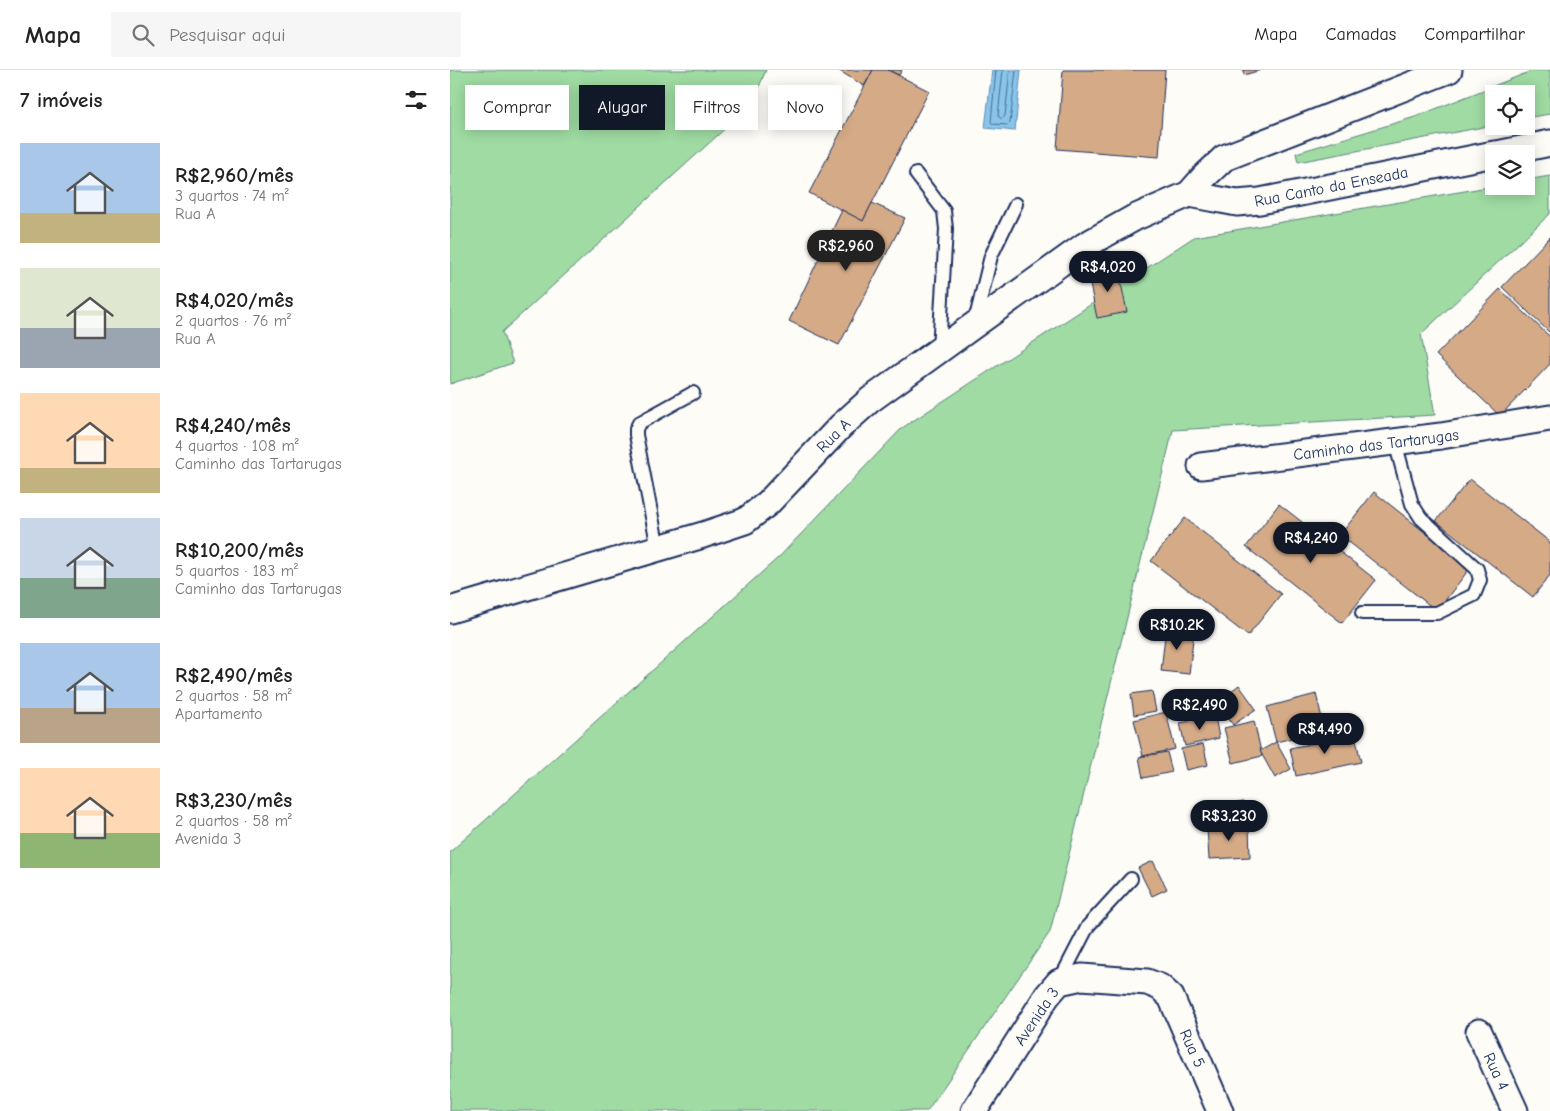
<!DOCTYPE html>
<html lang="pt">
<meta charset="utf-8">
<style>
:root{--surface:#fff;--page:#f6f6f6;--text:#222;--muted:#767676;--line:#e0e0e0;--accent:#111827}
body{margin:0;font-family:"Comic Neue",sans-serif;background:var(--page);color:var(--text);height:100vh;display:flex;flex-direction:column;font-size:19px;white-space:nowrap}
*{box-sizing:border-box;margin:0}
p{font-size:16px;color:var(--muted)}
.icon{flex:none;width:28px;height:28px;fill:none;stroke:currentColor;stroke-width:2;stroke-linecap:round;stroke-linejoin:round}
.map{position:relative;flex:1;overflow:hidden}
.side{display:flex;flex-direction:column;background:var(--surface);width:450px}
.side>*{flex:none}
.hud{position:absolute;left:15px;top:15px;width:475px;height:45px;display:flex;gap:10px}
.controls{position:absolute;left:1035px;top:15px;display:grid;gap:10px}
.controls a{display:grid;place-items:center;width:50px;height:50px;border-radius:0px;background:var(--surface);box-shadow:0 2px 12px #0003;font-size:25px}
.price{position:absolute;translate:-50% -42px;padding:0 11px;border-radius:18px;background:var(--accent);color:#fff;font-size:16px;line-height:32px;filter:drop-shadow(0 1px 2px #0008)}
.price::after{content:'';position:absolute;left:50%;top:30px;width:15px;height:11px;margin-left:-8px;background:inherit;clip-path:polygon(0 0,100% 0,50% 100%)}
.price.current{background:#222;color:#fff}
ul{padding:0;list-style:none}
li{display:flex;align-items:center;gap:15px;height:125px;padding:0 20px}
li span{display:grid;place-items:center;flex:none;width:140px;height:100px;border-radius:0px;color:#555}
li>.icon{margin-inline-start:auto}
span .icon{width:60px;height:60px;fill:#fffc;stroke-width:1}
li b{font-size:21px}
h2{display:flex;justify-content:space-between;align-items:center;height:60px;padding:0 20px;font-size:21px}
.pill{padding:0 18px;border-radius:0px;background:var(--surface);box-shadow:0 2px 12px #0003;font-size:18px;line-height:45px}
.pill.current{background:var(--accent);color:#fff}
header{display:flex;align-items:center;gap:30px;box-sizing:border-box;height:70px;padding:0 25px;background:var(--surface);border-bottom:1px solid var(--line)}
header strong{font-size:24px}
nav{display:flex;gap:28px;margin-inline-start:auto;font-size:18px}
.search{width:350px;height:45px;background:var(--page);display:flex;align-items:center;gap:12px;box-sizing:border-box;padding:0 18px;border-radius:0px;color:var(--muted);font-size:19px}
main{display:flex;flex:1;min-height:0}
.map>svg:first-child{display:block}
.green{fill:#9fdba2;stroke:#5d8580}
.water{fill:#89c5e9;stroke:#5d89b1}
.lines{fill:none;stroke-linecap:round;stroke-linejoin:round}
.shore{stroke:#476b96;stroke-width:1}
.building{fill:#d5aa86;stroke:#1b2f5e}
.service-casing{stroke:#1b2f5e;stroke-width:16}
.minor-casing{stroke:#1b2f5e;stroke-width:29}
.service{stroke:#fdfcf7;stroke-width:12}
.minor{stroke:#fdfcf7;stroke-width:25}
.labels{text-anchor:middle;stroke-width:4;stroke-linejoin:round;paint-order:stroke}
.street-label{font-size:16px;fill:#1b2f5e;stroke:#fdfcf7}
</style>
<header>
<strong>Mapa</strong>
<div class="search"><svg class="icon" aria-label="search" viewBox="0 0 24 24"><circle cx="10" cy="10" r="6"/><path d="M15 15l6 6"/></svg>Pesquisar aqui</div>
<nav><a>Mapa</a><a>Camadas</a><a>Compartilhar</a></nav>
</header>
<main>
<section class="side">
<h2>7 imóveis<svg class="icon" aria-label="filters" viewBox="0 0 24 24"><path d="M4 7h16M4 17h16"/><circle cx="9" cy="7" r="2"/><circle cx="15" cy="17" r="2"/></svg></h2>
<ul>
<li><span style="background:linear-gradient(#a9c7e8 70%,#c2b280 0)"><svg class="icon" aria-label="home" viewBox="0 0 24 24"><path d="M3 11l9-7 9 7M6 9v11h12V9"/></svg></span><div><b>R$2,960/mês</b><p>3 quartos · 74 m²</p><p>Rua A</p></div></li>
<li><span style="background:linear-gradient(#dfe7d0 60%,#9aa5b1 0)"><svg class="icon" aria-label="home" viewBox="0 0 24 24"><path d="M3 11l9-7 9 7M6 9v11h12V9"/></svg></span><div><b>R$4,020/mês</b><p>2 quartos · 76 m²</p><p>Rua A</p></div></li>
<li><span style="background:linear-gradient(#ffd9b3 75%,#c2b280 0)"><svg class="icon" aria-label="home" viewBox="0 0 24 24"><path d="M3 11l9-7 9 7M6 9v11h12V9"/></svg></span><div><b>R$4,240/mês</b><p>4 quartos · 108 m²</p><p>Caminho das Tartarugas</p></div></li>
<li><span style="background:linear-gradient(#c9d6e8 60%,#7fa58c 0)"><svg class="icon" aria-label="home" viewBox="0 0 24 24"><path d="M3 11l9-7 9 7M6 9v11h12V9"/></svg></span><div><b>R$10,200/mês</b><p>5 quartos · 183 m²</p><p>Caminho das Tartarugas</p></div></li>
<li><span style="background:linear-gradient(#a9c7e8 65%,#b9a48a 0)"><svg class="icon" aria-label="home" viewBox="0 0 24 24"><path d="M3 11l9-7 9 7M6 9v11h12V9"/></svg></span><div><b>R$2,490/mês</b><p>2 quartos · 58 m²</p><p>Apartamento</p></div></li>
<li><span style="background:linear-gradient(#ffd9b3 65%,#8fb573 0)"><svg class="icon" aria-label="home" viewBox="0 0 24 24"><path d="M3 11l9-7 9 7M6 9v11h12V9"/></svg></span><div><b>R$3,230/mês</b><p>2 quartos · 58 m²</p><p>Avenida 3</p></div></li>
</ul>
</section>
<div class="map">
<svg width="1100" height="1041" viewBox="0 0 1100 1041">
<rect width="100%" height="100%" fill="#fdfcf7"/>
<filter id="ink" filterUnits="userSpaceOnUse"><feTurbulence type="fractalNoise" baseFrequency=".02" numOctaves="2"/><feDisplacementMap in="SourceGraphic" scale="10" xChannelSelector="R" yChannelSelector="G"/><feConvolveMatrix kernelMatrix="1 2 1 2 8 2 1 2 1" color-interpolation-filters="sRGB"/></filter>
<g filter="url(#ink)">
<g class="green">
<polygon points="0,0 316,0 302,34 52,262 63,293 0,314"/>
<polygon points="1084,0 1100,0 1100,44 1076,48 1076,24 1044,24 1044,55 848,92 846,83 965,47"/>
<polygon points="1100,106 1100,144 971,264 985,345 723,360 600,862 477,1041 0,1041 0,782 330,486 452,358 744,167 1044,116 1076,116 1076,110"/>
</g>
<polygon class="water" points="542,0 571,0 565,61 535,58"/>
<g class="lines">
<g class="shore">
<polyline points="546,0 541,52 543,54 558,55 560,53 566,0"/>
<polyline points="553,0 548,46 552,49 555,46 560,0"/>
</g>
</g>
<g class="building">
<polygon points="388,0 423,0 414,16"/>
<polygon points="423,0 438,0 479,21 413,151 359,123"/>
<polygon points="438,0 452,0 449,5"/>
<polygon points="613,0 715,0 709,87 607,79"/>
<polygon points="793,0 811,0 794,5"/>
<polygon points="422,133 455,148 389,275 339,251 392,140 413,151"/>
<polygon points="1100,167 1100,263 1052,217"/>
<polygon points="668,199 677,242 647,248 638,205"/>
<polygon points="1050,219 1100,267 1100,294 1050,346 986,285"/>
<polygon points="1020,409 1100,472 1100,505 1083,527 986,451"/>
<polygon points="924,422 1020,498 987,541 890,465"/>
<polygon points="829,434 926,510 892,553 796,477"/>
<polygon points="735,448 831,524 798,566 701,491"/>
<polygon points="716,557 744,561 739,604 711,601"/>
<polygon points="789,615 806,639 783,655 767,632"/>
<polygon points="702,621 706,641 684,645 681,624"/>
<polygon points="866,624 875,660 826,672 817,637"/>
<polygon points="716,642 725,679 693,686 684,650"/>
<polygon points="765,646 769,668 735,676 730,653"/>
<polygon points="804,651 812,686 783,693 774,658"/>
<polygon points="905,665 911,692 846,706 840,678"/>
<polygon points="826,672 841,699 825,708 810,681"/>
<polygon points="753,674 758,695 736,700 731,679"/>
<polygon points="717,682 722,702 693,708 689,687"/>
<polygon points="793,732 796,747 760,753 758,739"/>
<polygon points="799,756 800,787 759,789 757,758"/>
<polygon points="703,791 717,819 702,826 688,798"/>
</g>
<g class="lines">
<g class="service-casing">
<g id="service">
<polyline points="466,104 494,141 496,159 489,280"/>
<polyline points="525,252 541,186 566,134"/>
<polyline points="208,478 186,365 186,359 189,353 243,323"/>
<polyline points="912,543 987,543 1024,525 1030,510 1027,499 971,448 962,434 945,372"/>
<polyline points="609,912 638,856 681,809"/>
</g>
</g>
<g class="minor-casing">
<g id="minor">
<polyline points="1047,84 1100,73"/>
<polyline points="739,124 787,133 810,131 1044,84"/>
<polyline points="751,396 991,366 1100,348"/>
<polyline points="0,540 253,465 295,451 318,433 391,356 420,330 634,176 684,148 739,124 754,107 774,88 999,0"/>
<polyline points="1029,962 1065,1041"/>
<polyline points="524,1041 597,926 609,912 632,907 697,912 710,917 721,927 770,1041"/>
</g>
</g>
<use href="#service" class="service"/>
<use href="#minor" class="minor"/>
</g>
</g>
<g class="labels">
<g class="street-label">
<text transform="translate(881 116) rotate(-11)" y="6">Rua Canto da Enseada</text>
<text transform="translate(383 365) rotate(-45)" y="6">Rua A</text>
<text transform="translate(926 374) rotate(-7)" y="6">Caminho das Tartarugas</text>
<text transform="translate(586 946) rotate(-56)" y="6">Avenida 3</text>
<text transform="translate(743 978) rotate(66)" y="6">Rua 5</text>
<text transform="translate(1047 1001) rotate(65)" y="6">Rua 4</text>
</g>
</g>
</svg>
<div class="controls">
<a><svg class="icon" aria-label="locate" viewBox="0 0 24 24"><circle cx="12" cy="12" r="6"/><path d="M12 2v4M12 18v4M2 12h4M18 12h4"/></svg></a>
<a><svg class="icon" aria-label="layers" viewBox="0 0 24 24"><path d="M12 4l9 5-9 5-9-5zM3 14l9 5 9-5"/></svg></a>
</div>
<b class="price current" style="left:396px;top:202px">R$2,960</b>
<b class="price" style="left:658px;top:223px">R$4,020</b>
<b class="price" style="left:861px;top:494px">R$4,240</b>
<b class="price" style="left:727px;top:581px">R$10.2K</b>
<b class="price" style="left:750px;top:661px">R$2,490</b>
<b class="price" style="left:875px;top:685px">R$4,490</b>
<b class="price" style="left:779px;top:772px">R$3,230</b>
<div class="hud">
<a class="pill">Comprar</a>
<a class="pill current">Alugar</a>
<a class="pill">Filtros</a>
<a class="pill">Novo</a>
</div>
</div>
</main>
